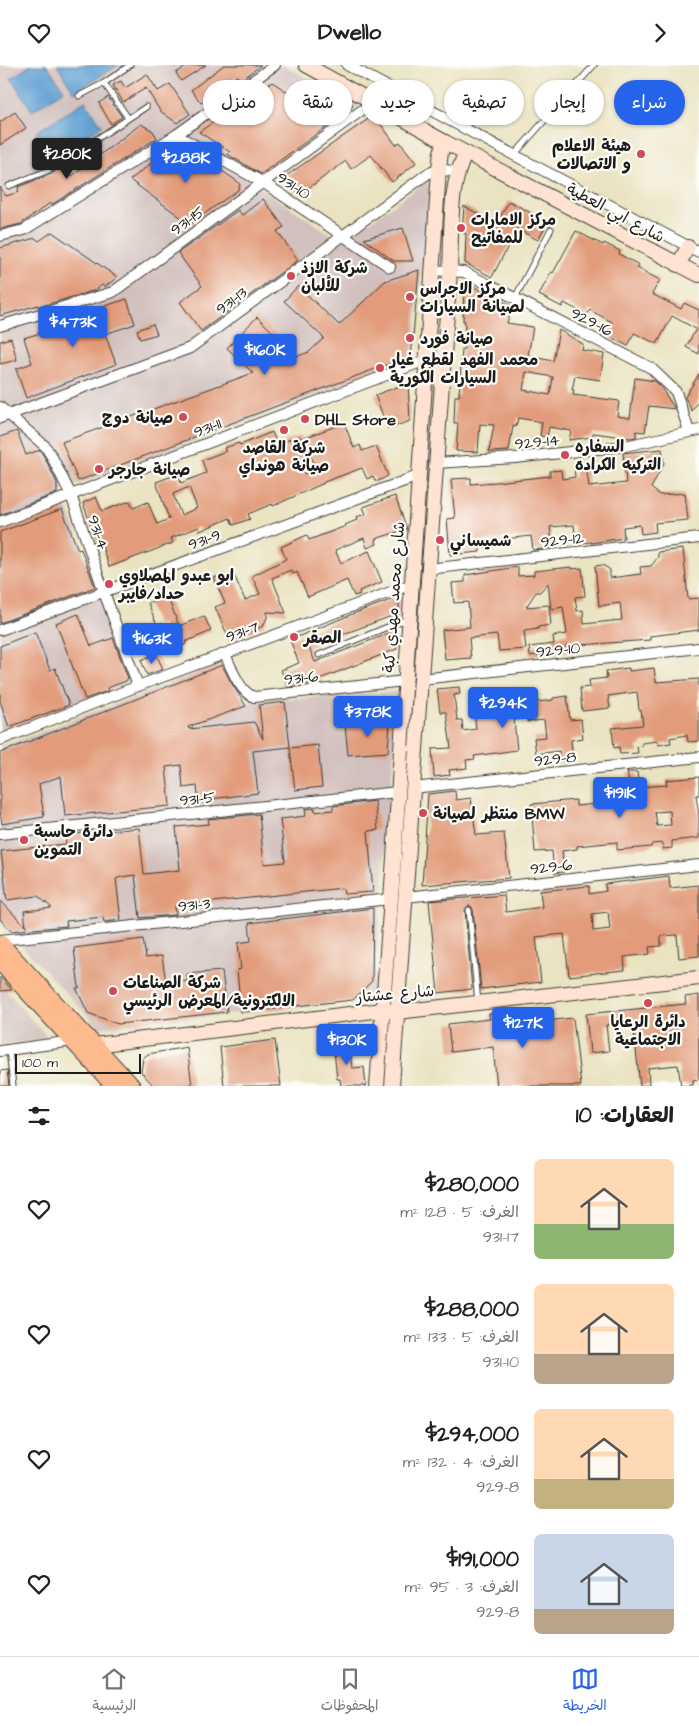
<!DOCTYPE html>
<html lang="ar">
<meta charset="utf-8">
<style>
:root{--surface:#fff;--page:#f6f6f6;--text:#202124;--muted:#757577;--line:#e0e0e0;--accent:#2563eb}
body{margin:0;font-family:"Architects Daughter","Playpen Sans Arabic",sans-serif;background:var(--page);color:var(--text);direction:rtl;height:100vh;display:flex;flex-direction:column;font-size:19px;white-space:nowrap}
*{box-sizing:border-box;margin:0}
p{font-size:16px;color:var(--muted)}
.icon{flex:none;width:28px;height:28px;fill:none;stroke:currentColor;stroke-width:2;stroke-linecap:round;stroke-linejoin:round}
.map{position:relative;height:1021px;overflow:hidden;direction:ltr}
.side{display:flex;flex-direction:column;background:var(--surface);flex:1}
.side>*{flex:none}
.hud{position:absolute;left:15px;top:15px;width:670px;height:45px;direction:rtl;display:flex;gap:10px}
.scale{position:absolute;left:15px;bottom:12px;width:126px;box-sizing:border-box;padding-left:5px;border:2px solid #1c1c1c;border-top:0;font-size:14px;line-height:18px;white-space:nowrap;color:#1c1c1c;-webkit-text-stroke:4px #fdfcf7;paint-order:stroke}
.price{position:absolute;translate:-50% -42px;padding:0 11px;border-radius:5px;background:var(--accent);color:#fff;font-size:16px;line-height:32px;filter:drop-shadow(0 1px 2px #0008)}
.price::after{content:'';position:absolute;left:50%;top:30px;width:15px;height:11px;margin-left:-8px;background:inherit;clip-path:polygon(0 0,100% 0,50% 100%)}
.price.on{background:#222;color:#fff}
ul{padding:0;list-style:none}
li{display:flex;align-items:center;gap:15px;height:125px;padding:0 25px}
li span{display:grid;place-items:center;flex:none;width:140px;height:100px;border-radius:8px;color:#555}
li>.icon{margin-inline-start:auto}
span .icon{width:60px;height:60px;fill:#fffc;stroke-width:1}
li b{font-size:21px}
h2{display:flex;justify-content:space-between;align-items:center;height:60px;padding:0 25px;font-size:21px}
.chip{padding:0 18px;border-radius:22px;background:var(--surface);box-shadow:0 1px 4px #0004;font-size:18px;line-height:45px}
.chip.on{background:var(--accent);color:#fff}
header{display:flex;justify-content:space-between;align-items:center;height:65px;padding:0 25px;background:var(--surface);font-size:22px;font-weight:700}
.menu{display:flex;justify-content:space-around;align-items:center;height:70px;border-top:1px solid var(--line);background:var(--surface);font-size:14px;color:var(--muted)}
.menu a{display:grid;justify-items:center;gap:2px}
.menu .on{color:var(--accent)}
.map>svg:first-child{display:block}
.industrial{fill:#d1c0bd}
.water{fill:#60a0d3;stroke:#3e5e78}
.building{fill:#e29c7b;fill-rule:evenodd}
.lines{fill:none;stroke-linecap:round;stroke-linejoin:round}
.lane-casing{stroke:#3b3a35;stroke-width:7}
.street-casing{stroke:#3b3a35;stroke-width:12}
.secondary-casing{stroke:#3b3a35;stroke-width:16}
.primary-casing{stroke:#3b3a35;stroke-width:18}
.lane{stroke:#fff;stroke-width:5}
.street{stroke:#fff;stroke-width:10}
.secondary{stroke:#fee3d2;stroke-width:14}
.primary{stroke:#fcba8e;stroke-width:16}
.poi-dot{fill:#d1495b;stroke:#fdfcf7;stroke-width:2}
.labels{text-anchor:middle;stroke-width:4.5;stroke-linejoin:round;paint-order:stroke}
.poi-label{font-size:16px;font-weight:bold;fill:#1c1c1c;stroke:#fdfcf7;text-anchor:start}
.street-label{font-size:16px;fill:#1c1c1c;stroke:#fdfcf7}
</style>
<header><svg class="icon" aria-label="forward" viewBox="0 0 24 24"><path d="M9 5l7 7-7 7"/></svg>Dwello<svg class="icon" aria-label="heart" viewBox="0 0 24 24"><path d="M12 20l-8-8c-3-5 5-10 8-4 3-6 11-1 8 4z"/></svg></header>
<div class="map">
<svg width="699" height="1021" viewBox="0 0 699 1021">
<rect width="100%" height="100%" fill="#fdfcf7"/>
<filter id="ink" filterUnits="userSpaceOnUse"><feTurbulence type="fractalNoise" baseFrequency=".02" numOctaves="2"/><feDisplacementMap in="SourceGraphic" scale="10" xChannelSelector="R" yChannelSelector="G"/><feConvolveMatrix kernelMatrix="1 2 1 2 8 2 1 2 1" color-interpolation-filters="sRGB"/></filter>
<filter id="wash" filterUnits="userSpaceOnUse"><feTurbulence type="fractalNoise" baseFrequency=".0096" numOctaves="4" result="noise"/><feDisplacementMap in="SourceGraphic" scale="20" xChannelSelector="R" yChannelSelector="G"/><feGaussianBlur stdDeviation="1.12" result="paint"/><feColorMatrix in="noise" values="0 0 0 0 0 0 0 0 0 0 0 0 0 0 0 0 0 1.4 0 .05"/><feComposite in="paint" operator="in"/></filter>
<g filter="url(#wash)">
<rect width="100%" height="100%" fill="#eae3c1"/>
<g class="industrial">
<polygon points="0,0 283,0 359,41 256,120 342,177 432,112 412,294 61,426 131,618 0,668"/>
<polygon points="223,597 246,637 399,626 373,934 99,963 0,858 0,683"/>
<polygon points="0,919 49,974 0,980"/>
</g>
<g class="water">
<polygon points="31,0 47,0 64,25 32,46 11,13"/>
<polygon points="57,0 119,0 74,27"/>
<polygon points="85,36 102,61 52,92 36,67"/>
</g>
<g id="blocks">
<g class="building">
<polygon points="189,0 206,0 181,16 176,8"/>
<polygon points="224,0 261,0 240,16 237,11 201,38 191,25"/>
<polygon points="147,9 158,26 170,19 190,49 177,58 160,46 146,23 123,37 113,20 121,16 125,23"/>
<polygon points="272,17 302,36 322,22 353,40 350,45 261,109 227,89 230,87 199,67"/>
<polygon points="108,32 122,52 111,59 99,38"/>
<polygon points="15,47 26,63 0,80 0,57"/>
<polygon points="374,50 396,80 400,77 416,98 392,117 371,90 351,104 346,96 299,130 286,111"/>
<polygon points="141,59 153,66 157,73 51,140 50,138 21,159 0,164 0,122 6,131 19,127 18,122 51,109 61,102 68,114"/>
<polygon points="183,82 206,98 207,96 237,116 240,120 238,125 190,159 130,115 168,85"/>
<polygon points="263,134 284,162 277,166 298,195 201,266 180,237 202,221 178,188 238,145 242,150"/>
<polygon points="509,136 548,157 538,175 517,164 492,212 465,198 466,169 462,167 464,141 496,159"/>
<polygon points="403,163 413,196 394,196 364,174"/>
<polygon points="576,166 603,180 604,178 620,186 619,189 639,200 637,203 660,215 652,229 681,244 684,238 699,245 699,289 686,282 696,264 672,251 657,279 634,268 628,281 606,270 612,257 590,245 587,250 564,238 562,242 539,230 551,207 553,208"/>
<polygon points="52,167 117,212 105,222 102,220 96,225 38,242 38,240 0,251 0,183 35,173 39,176"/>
<polygon points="419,205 411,293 383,301 78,416 62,377 253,308 227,283 257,252 298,291 309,287 324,273 284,236 298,221 339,260 385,216"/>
<path d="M464 217 512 241 507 258 533 262 528 291 553 296 559 265 583 279 582 285 604 289 600 315 575 311 572 325H574L573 330 619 336 617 351 630 353 635 313 655 316 660 321 675 344 649 341 645 367 636 366V372L631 373 593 368 592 372 569 375 571 366 549 362 547 372 540 371 542 357 518 353 516 362 513 361 509 386 489 387 494 360 480 359 478 387 456 386 458 358H454L455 331H459L462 284H464L465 256H463ZM526 307 553 312 550 330 523 325Z"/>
<polygon points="127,234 135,259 105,269 116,299 26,333 16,304 32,298 24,273 47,266 45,260"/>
<polygon points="153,259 157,269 140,274 137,265"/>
<polygon points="11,273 17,295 0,299 0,276"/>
<polygon points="699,309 699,335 692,346 685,332"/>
<polygon points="408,318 410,356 388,364 375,330"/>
<path d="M344 358 354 383 360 380 362 386 376 381 388 411 376 417 373 411 367 414 362 403 324 417V418L273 441 272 439 248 449 250 454 233 460 230 453 200 466 199 462 171 473 173 478 109 502 100 476 97 477 83 438 96 432 102 446 130 436 133 443 148 437 157 459 169 454 156 417 178 409 181 418 206 408 202 395 226 386 224 383 239 378 240 380 272 367 277 379 300 371 301 374ZM311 391 316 404 304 409 298 395ZM189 422 197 443 181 450 173 429Z"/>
<polygon points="17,366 26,390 40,385 45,393 57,418 57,428 0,450 0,372"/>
<polygon points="662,384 664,398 651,423 660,430 685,428 688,455 655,458 656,467 641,469 640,460 623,462 624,473 591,478 592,477 576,478 574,460 550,462 553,483 533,485 531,471 479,477 480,487 450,490 447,454 455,453 451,414 471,413 471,419 496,417 550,411 550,406 561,405 562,414 575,412 574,401 586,400 589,422 626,418 623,388"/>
<polygon points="395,431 407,464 375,474 377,479 367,483 364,473 335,485 341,498 369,486 382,517 359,526 360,529 354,531 347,515 308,532 297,507 293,509 291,505 272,513 286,548 267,547 267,553 263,561 230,576 215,542 225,538 214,513 224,509 227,515 235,512 245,535 260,529 252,511 286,494 281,482 307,470 309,475 346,461 345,460 357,455 356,452 366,449 363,442"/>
<polygon points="62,444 78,485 81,484 95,522 0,558 0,467"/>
<polygon points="683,484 688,534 699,533 699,565 650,571 650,575 566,581 567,586 530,591 529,582 554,579 553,571 567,569 563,542 551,544 548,518 540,527 536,527 526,542 549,540 551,560 538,562 538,564 524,566 526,584 499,586 497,570 469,573 471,593 445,595 442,565 470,562 468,537 454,538 452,518 465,517 465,510 518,502 518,511 534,510 534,506 572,502 572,504 582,503 585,531 575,532 577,546 583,545 584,559 622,555 620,538 599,541 595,501 603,500 610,505 610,513 641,509 640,502 651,501 658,492 658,487"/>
<polygon points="167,530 179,561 204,551 211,566 185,577 186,579 173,585 162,558 157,560 148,538"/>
<polygon points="399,532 399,552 389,552 309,582 315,597 390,568 397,584 304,620 288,622 281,605 299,598 290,575 355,548"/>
<polygon points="78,549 91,581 113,573 128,613 126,616 107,623 108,626 85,634 56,558"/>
<polygon points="35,567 50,605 55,603 69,640 9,662 0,636 0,581"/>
<polygon points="156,589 163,604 147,610 141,595"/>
<polygon points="222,600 231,617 246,641 188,662 189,664 254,657 263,674 259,640 285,637 290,682 253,686 258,728 211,734 211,736 199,738 197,721 183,723 181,700 166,702 170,741 65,751 61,711 39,719 44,752 2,759 0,746 0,688"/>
<polygon points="629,603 629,606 654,603 656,617 699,614 699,676 688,677 687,670 670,673 671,678 658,680 657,676 642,678 642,681 637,682 638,688 620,689 619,682 614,683 612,663 643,660 641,645 639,645 637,627 608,631 610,643 582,646 580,623 590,622 589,615 607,613 606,606"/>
<polygon points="459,622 460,629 454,630 457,655 462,655 463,666 476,664 474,648 470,649 469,638 488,635 488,631 520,628 521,639 553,635 553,633 567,631 570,655 581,654 583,673 571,675 573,695 560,696 559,686 536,689 534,673 546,672 544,655 527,657 527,653 514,655 517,685 474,691 475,694 466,695 467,703 449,705 450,710 434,712 432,684 451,683 446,647 440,647 437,624"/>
<polygon points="390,656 388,687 348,690 345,660"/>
<polygon points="318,680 322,722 295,725 290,683"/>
<path d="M627 707H637L639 722 667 720 666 715 699 712V730H696L699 751V773L672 776V783L663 784V778L652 779 651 782 617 785V777L577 781V784L562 786 564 807 554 808 552 786 535 787 531 739 576 735V741L596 739 594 729 625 725V719L629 718ZM670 746 671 760 657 761 655 747Z"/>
<polygon points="455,726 456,735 471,733 476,770 504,768 509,813 422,820 428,729"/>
<polygon points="375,736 378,765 368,766 373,827 344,829 343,823 175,841 176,850 140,853 135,810 121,812 116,814 121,855 104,857 103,852 66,856 67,861 11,866 0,854 0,835 26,862 24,846 52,843 38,831 7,835 1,786 66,779 65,770 139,763 144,809 180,805 176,762 209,759 208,754 259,749 264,799 285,797 280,754 306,751 305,744 315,743 315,747 333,745 333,741"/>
<path d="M669 811 670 823 699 820V891L679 893 677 870 661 871V881L649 882 650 889 624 892 625 905 569 911 564 869 536 872 541 917 481 924 473 845 471 841H468L465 845 472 924 438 928 429 836 504 830 506 847 542 842 540 826 589 821V829L606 826 605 819ZM608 847 610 864 593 866 592 849Z"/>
<polygon points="373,843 372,916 353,935 241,947 237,905 241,904 238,878 251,876 249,858"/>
<polygon points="143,874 146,893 162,891 166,918 188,916 187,909 222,906 227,947 118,959 88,948 76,923 79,923 74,883"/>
<polygon points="0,912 12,925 0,926"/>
<polygon points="699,930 699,1014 693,1015 693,1020 681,1021 678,1000 648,1003 649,1020 640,1021 633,957 606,960 609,986 590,988 586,949 686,939 685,932"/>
<polygon points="517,946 518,959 573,953 581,1021 497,1021 493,982 451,987 448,959 490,954 489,949"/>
<polygon points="275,975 281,1021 224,1021 220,982"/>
<polygon points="349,975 352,1003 364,1002 366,1021 341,1021 340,1014 337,1014 333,977"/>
<polygon points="187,982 192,1021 154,1021 141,1007 143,993 148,989"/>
<polygon points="7,1005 9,1021 0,1021 0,1006"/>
</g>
</g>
</g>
<g filter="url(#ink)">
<use href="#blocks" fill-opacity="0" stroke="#3b3a35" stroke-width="1"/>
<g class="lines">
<g class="lane-casing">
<g id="lane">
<polyline points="104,18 128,53"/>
<polyline points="79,31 104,18 130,0"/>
<polyline points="514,90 594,0"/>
<polyline points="9,121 49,105 146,42"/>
<polyline points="515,233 551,164"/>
<polyline points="319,590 407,554"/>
<polyline points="469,845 478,937"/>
<polyline points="9,985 13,1021"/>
</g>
</g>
<g class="street-casing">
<g id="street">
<polyline points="347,0 514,90 699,187"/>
<polyline points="176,70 264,118 390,202"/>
<polyline points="0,171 24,165 176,70 275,0"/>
<polyline points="432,205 464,207 651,303 676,327 689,366"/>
<polyline points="0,261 113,227 373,37"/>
<polyline points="0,342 45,381 51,390 71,430 104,527 138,621"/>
<polyline points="0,353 190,283 427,109 439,104 457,107"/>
<polyline points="436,398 515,393 625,381 699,365"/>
<polyline points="0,457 426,295"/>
<polyline points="428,504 699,473"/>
<polyline points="0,565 418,411"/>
<path d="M225 589C231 602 240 628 254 632L405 616"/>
<polyline points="421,614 699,583"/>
<polyline points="0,675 138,621 412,519"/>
<polyline points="413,723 699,692"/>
<polyline points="0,769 398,727"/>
<polyline points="406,832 699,800"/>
<polyline points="0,875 390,834"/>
<polyline points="0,986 73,976"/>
</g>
</g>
<g class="secondary-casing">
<g id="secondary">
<polyline points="306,0 445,77 699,210"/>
<polyline points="678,200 688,182"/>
<polyline points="94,980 382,945 397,947 699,913"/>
<polyline points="377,1021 394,793 439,104 441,87 445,77"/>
<path d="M392 1021 450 206C452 169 448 120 466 88"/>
</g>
</g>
<g class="primary-casing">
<g id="primary">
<polyline points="0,878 132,1021"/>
<polyline points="0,897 114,1021"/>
</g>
</g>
<use href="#lane" class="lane"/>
<use href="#street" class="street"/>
<use href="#secondary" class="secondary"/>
<use href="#primary" class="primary"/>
</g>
</g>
<g class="poi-dot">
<circle cx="641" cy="89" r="5"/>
<circle cx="461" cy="163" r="5"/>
<circle cx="291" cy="211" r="5"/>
<circle cx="410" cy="232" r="5"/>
<circle cx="410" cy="273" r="5"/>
<circle cx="380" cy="303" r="5"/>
<circle cx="183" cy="352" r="5"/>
<circle cx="305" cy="354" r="5"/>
<circle cx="284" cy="365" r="5"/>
<circle cx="565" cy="390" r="5"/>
<circle cx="99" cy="404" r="5"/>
<circle cx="440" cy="475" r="5"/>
<circle cx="109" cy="519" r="5"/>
<circle cx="294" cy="572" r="5"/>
<circle cx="423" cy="748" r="5"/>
<circle cx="24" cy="775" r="5"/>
<circle cx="113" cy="926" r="5"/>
<circle cx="648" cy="938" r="5"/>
</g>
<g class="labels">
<g class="poi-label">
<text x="631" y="86" text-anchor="end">هيئة الاعلام<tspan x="631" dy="18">و الاتصالات</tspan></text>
<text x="471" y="160">مركز الامارات<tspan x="471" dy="18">للمفاتيح</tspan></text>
<text x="301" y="208">شركة الازذ<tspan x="301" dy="18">للألبان</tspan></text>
<text x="420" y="229">مركز الاجراس<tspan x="420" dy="18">لصيانة السيارات</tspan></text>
<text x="420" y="279">صيانة فورد</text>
<text x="390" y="300">محمد الفهد لقطع غيار<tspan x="390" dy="18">السيارات الكورية</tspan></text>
<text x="173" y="358" text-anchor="end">صيانة دوج</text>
<text x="315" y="360">DHL Store</text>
<text x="575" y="387">السفاره<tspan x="575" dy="18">التركيه الكراده</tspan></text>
<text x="284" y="388" text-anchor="middle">شركة القاصد<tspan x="284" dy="18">صيانة هونداي</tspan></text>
<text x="109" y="410">صيانة جارجر</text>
<text x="450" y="481">شميساني</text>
<text x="119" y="516">ابو عبدو المصلاوي<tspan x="119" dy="18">حداد/فايبر</tspan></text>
<text x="304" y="578">الصقر</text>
<text x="433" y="754">منتظر لصيانة BMW</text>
<text x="34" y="772">دائرة حاسبة<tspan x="34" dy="18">التموين</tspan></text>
<text x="123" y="923">شركة الصناعات<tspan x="123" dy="18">الالكترونية/المعرض الرئيسي</tspan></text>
<text x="648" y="962" text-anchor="middle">دائرة الرعايا<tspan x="648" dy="18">الاجتماعية</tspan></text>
</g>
<g class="street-label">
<text transform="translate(294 120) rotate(33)" y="6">931-10</text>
<text transform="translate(616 147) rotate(28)" y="6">شارع ابي العطية</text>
<text transform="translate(187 155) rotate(-36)" y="6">931-15</text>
<text transform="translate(231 235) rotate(-37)" y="6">931-13</text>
<text transform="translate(592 256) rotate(27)" y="6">929-16</text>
<text transform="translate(207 362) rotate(-21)" y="6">931-11</text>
<text transform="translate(537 376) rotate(-6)" y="6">929-14</text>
<text transform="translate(99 467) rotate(71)" y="6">931-4</text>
<text transform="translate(204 474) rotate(-20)" y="6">931-9</text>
<text transform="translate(562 474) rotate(-6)" y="6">929-12</text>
<text transform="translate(393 532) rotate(-86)" y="6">شارع محمد مهدي كبة</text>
<text transform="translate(242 566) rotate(-20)" y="6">931-7</text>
<text transform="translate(558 584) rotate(-6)" y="6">929-10</text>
<text transform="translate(301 612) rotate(-6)" y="6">931-6</text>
<text transform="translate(555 693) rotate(-6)" y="6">929-8</text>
<text transform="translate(197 733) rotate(-6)" y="6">931-5</text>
<text transform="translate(551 801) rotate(-6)" y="6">929-6</text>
<text transform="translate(194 839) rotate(-6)" y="6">931-3</text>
<text transform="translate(395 928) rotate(-5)" y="6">شارع عشتار</text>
</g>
</g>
</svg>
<div class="scale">100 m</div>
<b class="price on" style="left:67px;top:115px">$280K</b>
<b class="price" style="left:186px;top:119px">$288K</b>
<b class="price" style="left:73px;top:283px">$473K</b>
<b class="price" style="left:265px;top:311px">$160K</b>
<b class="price" style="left:152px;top:600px">$163K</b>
<b class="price" style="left:503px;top:664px">$294K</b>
<b class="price" style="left:368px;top:673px">$378K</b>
<b class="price" style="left:620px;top:754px">$191K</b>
<b class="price" style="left:523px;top:984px">$127K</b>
<b class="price" style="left:347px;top:1001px">$130K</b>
<div class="hud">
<a class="chip on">شراء</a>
<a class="chip">إيجار</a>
<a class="chip">تصفية</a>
<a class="chip">جديد</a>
<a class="chip">شقة</a>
<a class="chip">منزل</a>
</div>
</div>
<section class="side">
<h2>العقارات: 10<svg class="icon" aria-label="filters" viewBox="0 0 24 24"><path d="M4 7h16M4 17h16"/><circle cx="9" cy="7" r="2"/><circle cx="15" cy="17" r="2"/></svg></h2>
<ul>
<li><span style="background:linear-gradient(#ffd9b3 65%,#8fb573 0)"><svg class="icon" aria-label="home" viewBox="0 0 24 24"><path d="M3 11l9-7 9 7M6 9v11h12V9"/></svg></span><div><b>$280,000</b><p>الغرف: 5 · 128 m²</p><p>931-17</p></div><svg class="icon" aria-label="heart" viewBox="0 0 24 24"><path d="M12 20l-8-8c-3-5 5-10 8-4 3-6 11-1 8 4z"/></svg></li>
<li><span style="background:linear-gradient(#ffd9b3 70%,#b9a48a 0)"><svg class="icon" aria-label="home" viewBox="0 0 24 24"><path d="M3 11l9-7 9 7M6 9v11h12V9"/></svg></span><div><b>$288,000</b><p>الغرف: 5 · 133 m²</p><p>931-10</p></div><svg class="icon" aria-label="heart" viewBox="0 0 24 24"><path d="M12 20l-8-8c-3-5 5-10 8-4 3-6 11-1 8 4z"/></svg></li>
<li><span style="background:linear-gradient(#ffd9b3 70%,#c2b280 0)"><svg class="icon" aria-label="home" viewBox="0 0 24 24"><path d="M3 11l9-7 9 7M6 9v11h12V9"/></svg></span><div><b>$294,000</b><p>الغرف: 4 · 132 m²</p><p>929-8</p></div><svg class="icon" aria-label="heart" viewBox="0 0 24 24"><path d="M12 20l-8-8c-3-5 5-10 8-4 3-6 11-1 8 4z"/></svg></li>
<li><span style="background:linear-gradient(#c9d6e8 75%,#b9a48a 0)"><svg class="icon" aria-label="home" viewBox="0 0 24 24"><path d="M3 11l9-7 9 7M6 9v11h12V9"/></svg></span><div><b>$191,000</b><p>الغرف: 3 · 95 m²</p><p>929-8</p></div><svg class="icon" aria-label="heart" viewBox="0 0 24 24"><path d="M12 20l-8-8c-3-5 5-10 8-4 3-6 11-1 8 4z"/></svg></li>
</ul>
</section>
<nav class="menu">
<a class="on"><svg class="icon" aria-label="map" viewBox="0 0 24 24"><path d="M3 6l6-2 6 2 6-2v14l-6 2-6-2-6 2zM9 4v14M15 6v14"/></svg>الخريطة</a>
<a><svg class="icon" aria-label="saved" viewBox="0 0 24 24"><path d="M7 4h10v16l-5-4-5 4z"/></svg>المحفوظات</a>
<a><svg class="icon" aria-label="home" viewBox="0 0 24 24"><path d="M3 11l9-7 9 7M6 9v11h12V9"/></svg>الرئيسية</a>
</nav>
